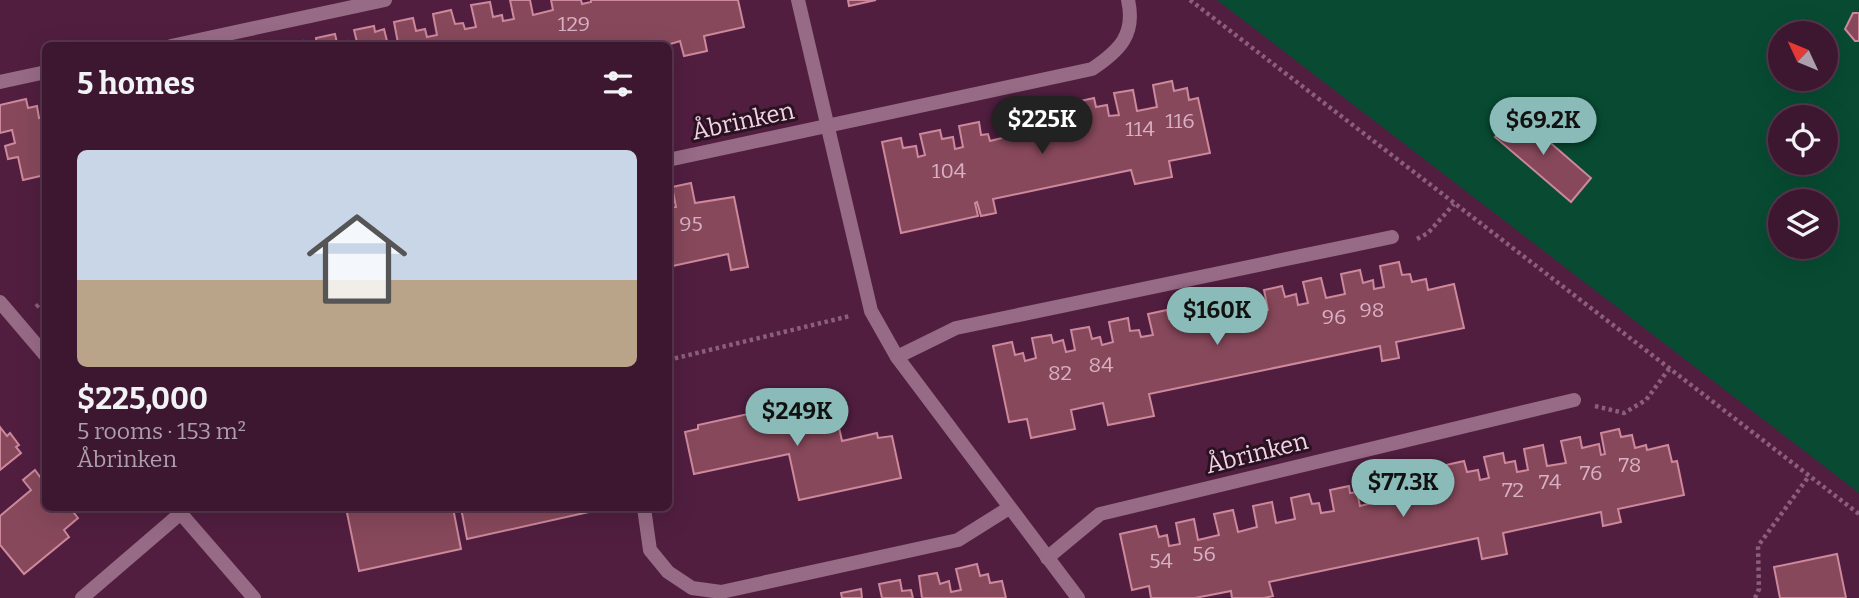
<!DOCTYPE html>
<meta charset="utf-8">
<style>
:root{--surface:#3d1630;--page:#48233c;--text:#f1f3f6;--muted:#ad9fab;--line:#56354c;--accent:#8bbbb9}
body{margin:0;font-family:Bitter,serif;background:var(--page);color:var(--text);height:100vh;display:flex;flex-direction:column;font-size:26px;white-space:nowrap}
*{box-sizing:border-box;margin:0}
p{font-size:23px;color:var(--muted)}
.icon{flex:none;width:38px;height:38px;fill:none;stroke:currentColor;stroke-width:2;stroke-linecap:round;stroke-linejoin:round}
.map{position:relative;flex:1;overflow:hidden}
.side{position:absolute;left:42px;top:42px;width:630px;height:469px;display:flex;flex-direction:column;background:var(--surface);border-radius:10px;box-shadow:0 7px 28px #0002,0 0 0 2px var(--line)}
.side>*{flex:none}
.needle{width:46px;rotate:314deg}
.tools{position:absolute;left:1768px;top:21px;display:grid;gap:14px}
.tools a{display:grid;place-items:center;width:70px;height:70px;border-radius:50%;background:var(--surface);box-shadow:0 7px 28px #0002,0 0 0 2px var(--line);font-size:35px}
.price{position:absolute;translate:-50% -60px;padding:0 16px;border-radius:24px;background:var(--accent);color:#111;font-size:23px;line-height:46px;filter:drop-shadow(0 2px 4px #0008)}
.price::after{content:'';position:absolute;left:50%;top:42px;width:21px;height:16px;margin-left:-10px;background:inherit;clip-path:polygon(0 0,100% 0,50% 100%)}
.price.active{background:#222;color:#fff}
ul{padding:0;list-style:none}
li{display:grid;align-content:center;gap:14px;height:371px;padding:0 35px}
li+li{border-top:2px solid var(--line)}
li span{display:grid;place-items:center;height:217px;border-radius:10px;color:#555}
li>.icon{margin-inline-start:auto}
span .icon{width:126px;height:126px;fill:#fffc;stroke-width:1}
li b{font-size:30px}
h2{display:flex;justify-content:space-between;align-items:center;height:84px;padding:0 35px;font-size:30px}
.map>svg:first-child{display:block}
.green{fill:#084b32;fill-rule:evenodd}
.building{fill:#87485b;stroke:#cd889b;stroke-width:2}
.lines{fill:none;stroke-linecap:round;stroke-linejoin:round}
.path{stroke:#8b5e7b;stroke-width:4.5;stroke-dasharray:3.5 3.5;stroke-linecap:butt}
.minor{stroke:#976a86;stroke-width:14}
.labels{text-anchor:middle;stroke-width:6;stroke-linejoin:round;paint-order:stroke}
.number-label{font-size:21px;fill:#d9b0c3}
.street-label{font-size:24px;fill:#f4d3e6;stroke:#291321}
</style>
<div class="map">
<svg width="1859" height="598" viewBox="0 0 1859 598">
<rect width="100%" height="100%" fill="#511e40"/>
<path class="green" d="M1217 0H1859V493ZM1780 33H1825V79H1780ZM1780 117H1825V163H1780ZM1780 201H1825V247H1780Z"/>
<g class="building">
<polygon points="510,0 530,0 533,15 553,10 551,0 581,0 582,4 591,2 591,0 738,0 744,27 704,36 707,51 684,56 680,41 664,46 358,46 354,30 374,26 375,32 384,29 388,45 398,43 394,22 413,18 416,31 425,29 427,37 437,35 433,14 451,10 455,24 463,23 465,29 476,27 471,5 490,2 493,17 502,15 503,21 514,19"/>
<polygon points="848,0 876,0 849,6"/>
<polygon points="1853,13 1859,13 1859,41 1855,41 1845,29"/>
<polygon points="335,34 337,43 347,41 348,46 317,46 316,38"/>
<polygon points="303,41 304,46 282,46"/>
<polygon points="1172,81 1174,91 1187,88 1189,100 1198,98 1210,153 1169,161 1172,177 1135,184 1131,170 993,199 996,213 981,216 977,202 975,203 978,216 901,233 882,142 901,138 903,148 916,146 918,157 925,155 920,134 940,130 942,139 953,137 955,149 963,147 959,126 979,122 981,135 988,134 990,141 1002,138 998,118 1017,114 1021,135 1041,131 1036,110 1055,106 1057,115 1068,112 1070,125 1080,123 1076,102 1094,98 1096,107 1107,105 1109,116 1119,115 1114,93 1133,90 1137,111 1157,107 1153,85"/>
<polygon points="26,99 28,108 37,106 39,118 46,117 46,179 45,175 23,180 18,157 8,159 5,146 15,143 12,130 0,133 0,105"/>
<polygon points="1516,113 1591,178 1571,202 1495,137"/>
<polygon points="691,183 695,203 734,197 748,267 731,270 728,254 668,267 668,208 676,207 672,187"/>
<polygon points="1399,262 1402,275 1410,274 1412,282 1426,279 1428,290 1454,284 1464,328 1396,342 1399,358 1382,361 1380,346 1149,394 1154,416 1108,425 1103,403 1071,410 1075,429 1031,438 1027,419 1009,422 993,346 1012,342 1015,355 1023,353 1025,361 1036,358 1032,338 1051,335 1053,343 1063,340 1066,352 1075,350 1071,330 1089,327 1092,339 1100,337 1102,345 1113,342 1109,322 1128,318 1130,331 1139,330 1141,337 1153,335 1148,314 1167,310 1169,319 1179,317 1182,329 1191,327 1186,306 1205,302 1207,312 1220,310 1222,320 1230,319 1225,297 1244,294 1247,307 1257,305 1258,312 1268,310 1264,290 1282,286 1285,297 1296,294 1298,305 1308,303 1303,282 1321,278 1326,298 1345,294 1341,274 1360,270 1363,283 1373,280 1374,289 1384,287 1380,266"/>
<polygon points="833,400 842,441 877,433 878,438 892,436 901,478 799,500 789,454 694,474 685,432 698,429 698,425 794,404 795,408"/>
<polygon points="0,427 7,436 10,433 19,445 16,447 21,453 0,470"/>
<polygon points="1619,429 1621,437 1632,435 1635,448 1646,445 1647,450 1668,445 1672,462 1677,461 1684,495 1618,509 1621,522 1603,526 1601,512 1503,533 1507,554 1482,559 1478,538 1269,582 1273,596 1264,598 1232,598 1231,591 1195,598 1151,598 1149,586 1132,590 1120,534 1156,526 1159,537 1167,535 1169,546 1180,544 1176,523 1194,519 1198,540 1219,535 1214,514 1233,510 1238,532 1257,527 1253,506 1272,502 1276,523 1295,519 1291,498 1309,494 1312,504 1319,503 1321,513 1334,511 1330,490 1349,486 1350,493 1357,492 1360,506 1372,503 1368,482 1387,478 1390,488 1401,486 1403,496 1411,494 1407,473 1426,469 1428,479 1438,477 1441,489 1450,487 1446,465 1464,461 1467,472 1478,470 1480,480 1489,478 1484,457 1503,453 1505,463 1515,461 1517,472 1528,470 1524,449 1543,445 1547,466 1566,463 1561,441 1580,437 1582,448 1599,444 1601,455 1605,454 1601,433"/>
<polygon points="35,470 43,481 46,479 46,508 70,508 78,518 64,530 69,537 24,574 0,545 0,516 31,490 23,480"/>
<polygon points="346,508 453,508 461,549 359,571"/>
<polygon points="461,508 588,508 589,512 467,539"/>
<polygon points="1837,554 1846,598 1780,598 1774,567"/>
<polygon points="977,564 980,576 988,574 990,583 1002,581 1006,598 922,598 919,576 937,573 940,584 949,581 951,592 961,590 956,569"/>
<polygon points="900,580 902,591 911,590 913,598 882,598 879,584"/>
<polygon points="861,589 862,598 842,598 841,593"/>
</g>
<g class="lines">
<g class="path">
<polyline points="1190,0 1859,514"/>
<polyline points="1417,239 1428,233 1454,204"/>
<polyline points="36,307 46,298"/>
<polyline points="668,360 850,316"/>
<polyline points="1595,406 1624,413 1646,400 1669,369"/>
<polyline points="1755,598 1759,589 1758,546 1809,476"/>
</g>
<g class="minor">
<polyline points="798,0 871,311 897,357 1078,598"/>
<polyline points="171,46 385,0"/>
<polyline points="0,82 46,72"/>
<path d="M668 160 1092 69C1119 51 1136 35 1128 0"/>
<polyline points="0,302 46,356"/>
<polyline points="897,357 956,328 1392,237"/>
<polyline points="176,508 254,598"/>
<polyline points="644,508 650,550 668,572 692,588 721,592 958,540 1009,508"/>
<polyline points="1047,558 1100,514 1574,400"/>
<polyline points="82,598 181,513"/>
</g>
</g>
<g class="labels">
<g class="number-label">
<text x="574" y="31">129</text>
<text x="1180" y="128">116</text>
<text x="1140" y="136">114</text>
<text x="949" y="178">104</text>
<text x="691" y="231">95</text>
<text x="1372" y="317">98</text>
<text x="1334" y="324">96</text>
<text x="1101" y="372">84</text>
<text x="1060" y="380">82</text>
<text x="1630" y="472">78</text>
<text x="1591" y="480">76</text>
<text x="1550" y="489">74</text>
<text x="1513" y="497">72</text>
<text x="1204" y="561">56</text>
<text x="1161" y="568">54</text>
</g>
<g class="street-label">
<text transform="translate(743 121) rotate(-12)" y="8">Åbrinken</text>
<text transform="translate(1257 453) rotate(-14)" y="8">Åbrinken</text>
</g>
</g>
</svg>
<div class="tools">
<a><svg class="needle" viewBox="-14 -14 28 28"><path d="M0-13l5 13h-10z" fill="#e53935"/><path d="M0 13l5-13h-10z" fill="#ad9fab"/></svg></a>
<a><svg class="icon" aria-label="locate" viewBox="0 0 24 24"><circle cx="12" cy="12" r="6"/><path d="M12 2v4M12 18v4M2 12h4M18 12h4"/></svg></a>
<a><svg class="icon" aria-label="layers" viewBox="0 0 24 24"><path d="M12 4l9 5-9 5-9-5zM3 14l9 5 9-5"/></svg></a>
</div>
<b class="price active" style="left:1042px;top:156px">$225K</b>
<b class="price" style="left:1543px;top:157px">$69.2K</b>
<b class="price" style="left:1217px;top:347px">$160K</b>
<b class="price" style="left:797px;top:448px">$249K</b>
<b class="price" style="left:1403px;top:519px">$77.3K</b>
<section class="side">
<h2>5 homes<svg class="icon" aria-label="filters" viewBox="0 0 24 24"><path d="M4 7h16M4 17h16"/><circle cx="9" cy="7" r="2"/><circle cx="15" cy="17" r="2"/></svg></h2>
<ul>
<li><span style="background:linear-gradient(#c9d6e8 60%,#b9a48a 0)"><svg class="icon" aria-label="home" viewBox="0 0 24 24"><path d="M3 11l9-7 9 7M6 9v11h12V9"/></svg></span><div><b>$225,000</b><p>5 rooms · 153 m²</p><p>Åbrinken</p></div></li>
</ul>
</section>
</div>
